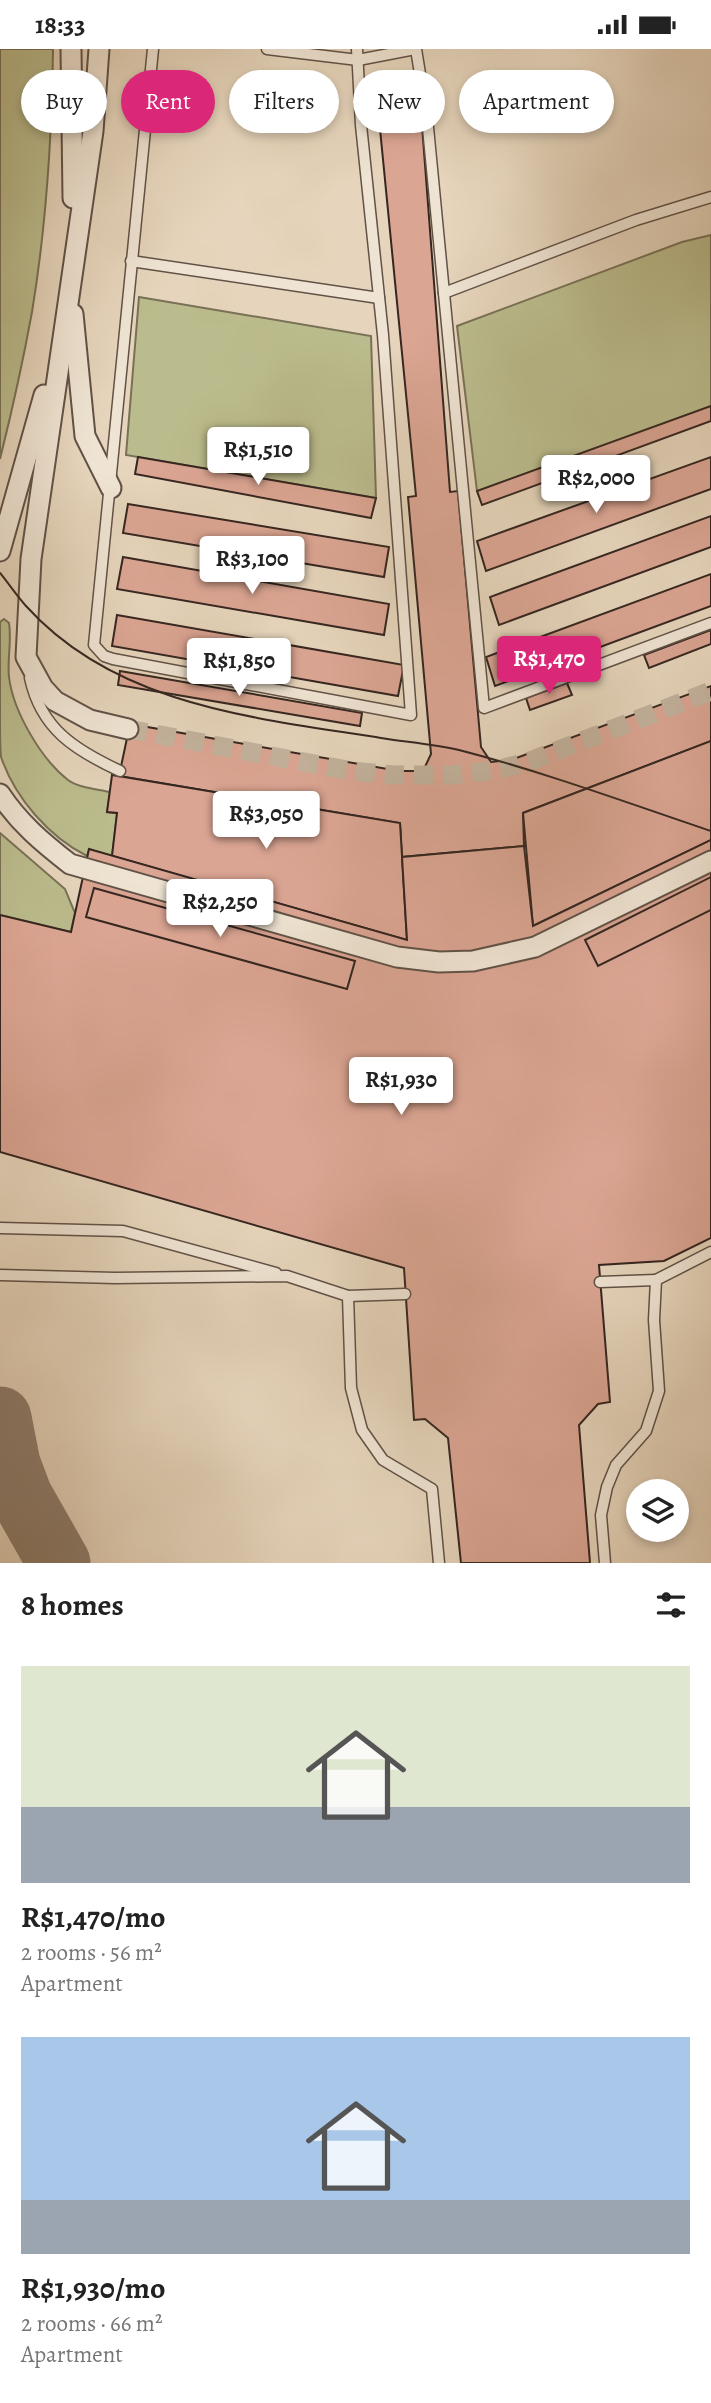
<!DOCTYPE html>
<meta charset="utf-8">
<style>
:root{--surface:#fff;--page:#f6f6f6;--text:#222;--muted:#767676;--accent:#db2777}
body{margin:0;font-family:Alegreya,serif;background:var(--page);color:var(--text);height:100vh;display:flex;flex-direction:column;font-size:26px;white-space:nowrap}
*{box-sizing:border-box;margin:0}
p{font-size:23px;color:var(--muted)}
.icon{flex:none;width:38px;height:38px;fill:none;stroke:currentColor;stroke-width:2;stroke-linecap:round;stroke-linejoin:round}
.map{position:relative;height:1514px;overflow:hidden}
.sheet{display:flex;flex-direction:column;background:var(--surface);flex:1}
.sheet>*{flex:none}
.hud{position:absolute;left:21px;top:21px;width:670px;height:63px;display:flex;gap:14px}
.fabs{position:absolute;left:626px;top:1430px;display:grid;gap:14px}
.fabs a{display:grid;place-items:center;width:63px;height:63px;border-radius:50%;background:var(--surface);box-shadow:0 4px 10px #0003;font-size:35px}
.price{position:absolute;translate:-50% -60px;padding:0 16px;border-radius:7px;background:#fff;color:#222;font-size:23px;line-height:46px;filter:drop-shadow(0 2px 4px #0008)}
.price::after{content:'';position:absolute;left:50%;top:42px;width:21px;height:16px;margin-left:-10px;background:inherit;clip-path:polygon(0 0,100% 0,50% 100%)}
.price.on{background:var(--accent);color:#fff}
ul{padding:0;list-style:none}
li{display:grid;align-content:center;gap:14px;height:371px;padding:0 21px}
li span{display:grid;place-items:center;height:217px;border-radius:0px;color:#555}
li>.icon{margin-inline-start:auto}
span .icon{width:126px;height:126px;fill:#fffc;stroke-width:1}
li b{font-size:30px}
h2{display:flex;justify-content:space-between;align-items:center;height:84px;padding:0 21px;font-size:30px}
.pill{padding:0 24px;border-radius:32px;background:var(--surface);box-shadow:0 4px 10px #0003;font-size:24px;line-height:63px}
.pill.on{background:var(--accent);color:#fff}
.status{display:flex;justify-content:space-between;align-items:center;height:49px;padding:0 35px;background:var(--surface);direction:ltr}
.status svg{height:19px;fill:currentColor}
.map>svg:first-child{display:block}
.green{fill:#bbbc8d;stroke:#787156;stroke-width:2}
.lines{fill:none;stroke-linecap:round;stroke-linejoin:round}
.taxiway{stroke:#8e7e6e;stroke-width:63}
.building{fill:#dba593;stroke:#352620;stroke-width:2}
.minor-tunnel{stroke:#c3b29d;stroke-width:19;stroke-dasharray:19 10;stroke-linecap:butt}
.service-casing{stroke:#615247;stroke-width:13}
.minor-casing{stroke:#615247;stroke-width:23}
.service{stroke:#efe4d3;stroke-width:10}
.minor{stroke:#efe4d3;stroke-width:19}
.tram{stroke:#352620;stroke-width:2}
</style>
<div class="status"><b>18:33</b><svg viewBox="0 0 49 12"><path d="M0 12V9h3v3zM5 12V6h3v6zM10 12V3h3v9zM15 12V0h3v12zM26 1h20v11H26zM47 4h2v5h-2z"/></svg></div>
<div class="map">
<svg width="711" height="1514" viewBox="0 0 711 1514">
<rect width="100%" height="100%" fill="#e6d5bc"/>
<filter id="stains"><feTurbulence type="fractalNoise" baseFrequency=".00286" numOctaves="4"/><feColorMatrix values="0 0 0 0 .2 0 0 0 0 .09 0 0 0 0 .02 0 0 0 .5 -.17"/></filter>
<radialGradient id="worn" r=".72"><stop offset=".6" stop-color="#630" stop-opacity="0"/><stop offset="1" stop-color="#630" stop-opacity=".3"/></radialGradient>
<g class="green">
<path d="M0 0H53C52 86 46 178 32 263 23 312 12 362 0 410Z"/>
<polygon points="711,186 711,357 477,442 457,277 682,193"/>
<polygon points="139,248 371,287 376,449 126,406"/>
<path d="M4 570 9 574C12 592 7 610 9 628 13 662 41 710 68 731 79 739 97 740 110 743L107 763 117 764 112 807 89 800 87 807C49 788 15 749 1 708 0 697 0 681 0 670 0 638 0 605 0 573Z"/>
<polygon points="0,784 65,840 75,864 71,883 0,866"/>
</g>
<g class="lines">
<polyline class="taxiway" points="0,1369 9,1415 21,1447 59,1514"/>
</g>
<g class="building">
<polygon points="418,24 450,443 458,442 481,698 491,713 511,711 711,637 711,692 523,764 524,797 402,808 400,774 119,727 130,675 399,722 423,722 431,705 408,448 416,447 375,29"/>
<polygon points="711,357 711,372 482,456 477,442"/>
<polygon points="138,408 376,449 371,469 135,425"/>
<polygon points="711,408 711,440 486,522 477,492"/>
<polygon points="128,455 389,498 384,528 123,484"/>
<polygon points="711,467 711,498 499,576 490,548"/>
<polygon points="123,508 389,555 384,586 117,540"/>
<polygon points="711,525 711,557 495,637 486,608"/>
<polygon points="117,566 404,616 398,647 112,597"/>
<polygon points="711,581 711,595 649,619 644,606"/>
<polygon points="120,622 362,664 360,677 118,636"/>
<polygon points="567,634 572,646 530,661 526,649"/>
<polygon points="711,692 711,791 533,877 523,764"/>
<polygon points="112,726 400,774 407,891 112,807 117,764 107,763"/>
<polygon points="711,791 711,1189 664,1212 599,1216 610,1353 598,1355 579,1376 590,1514 461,1514 448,1389 425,1370 414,1371 404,1219 0,1103 0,866 71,883 89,800 407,891 402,808 524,797 533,877"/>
<polygon points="711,828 711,861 598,917 585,891"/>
<polygon points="94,839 355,912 347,940 86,868"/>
</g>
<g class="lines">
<polyline class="minor-tunnel" points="128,680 352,722 394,726 453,726 497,721 530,712 711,642"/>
<g class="service-casing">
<g id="service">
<polyline points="153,0 94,596 104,607 113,610 411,666 383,286 361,76 357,0"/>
<polyline points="267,0 358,11 415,0"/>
<polyline points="416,0 427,68 484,659 711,574"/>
<polyline points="131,212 379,249"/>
<polyline points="444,244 636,171 711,148"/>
<path d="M30 629C41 680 75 701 120 722"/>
<polyline points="0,1179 123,1182 276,1224"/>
<polyline points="0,1226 115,1229 287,1227 348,1247 351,1339 362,1381 383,1411 432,1440 439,1514"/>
<polyline points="600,1233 656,1231"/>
<polyline points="348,1247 405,1245"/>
<polyline points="605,1514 601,1466 607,1438 616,1416 646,1382 659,1342 654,1271 656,1231 711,1203"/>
</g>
</g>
<g class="minor-casing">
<g id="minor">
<polyline points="71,0 73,149"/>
<polyline points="99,0 93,82 31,510 26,608 43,639 55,652 90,671 128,680"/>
<polyline points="73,265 85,387 111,439"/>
<polyline points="0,502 44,346"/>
<path d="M0 745C19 774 43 794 70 815L397 908 439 913 473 912 535 898 711 812"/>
</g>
</g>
<use href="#service" class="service"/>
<use href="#minor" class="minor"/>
<path class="tram" d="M0 524C9 535 17 547 26 557 116 657 256 669 381 689 406 693 433 695 459 701 544 723 628 754 711 782"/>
</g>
<rect width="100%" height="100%" filter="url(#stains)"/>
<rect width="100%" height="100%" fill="url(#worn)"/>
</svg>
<div class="fabs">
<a><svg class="icon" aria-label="layers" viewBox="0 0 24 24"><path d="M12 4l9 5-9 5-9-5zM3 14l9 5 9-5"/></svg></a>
</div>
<b class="price" style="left:258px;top:438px">R$1,510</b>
<b class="price" style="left:596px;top:466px">R$2,000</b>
<b class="price" style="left:252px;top:547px">R$3,100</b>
<b class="price on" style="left:549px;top:647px">R$1,470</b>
<b class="price" style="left:239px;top:649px">R$1,850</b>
<b class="price" style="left:266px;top:802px">R$3,050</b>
<b class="price" style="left:220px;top:890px">R$2,250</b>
<b class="price" style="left:401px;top:1068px">R$1,930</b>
<div class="hud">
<a class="pill">Buy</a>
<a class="pill on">Rent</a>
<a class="pill">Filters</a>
<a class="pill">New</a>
<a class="pill">Apartment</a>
</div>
</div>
<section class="sheet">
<h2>8 homes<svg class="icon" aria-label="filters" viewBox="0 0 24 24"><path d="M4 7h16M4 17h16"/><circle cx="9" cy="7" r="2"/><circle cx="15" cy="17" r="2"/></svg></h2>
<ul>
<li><span style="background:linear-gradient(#dfe7d0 65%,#9aa5b1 0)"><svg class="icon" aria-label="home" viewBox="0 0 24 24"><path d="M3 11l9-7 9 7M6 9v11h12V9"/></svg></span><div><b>R$1,470/mo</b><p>2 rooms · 56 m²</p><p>Apartment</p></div></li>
<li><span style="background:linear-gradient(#a9c7e8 75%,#9aa5b1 0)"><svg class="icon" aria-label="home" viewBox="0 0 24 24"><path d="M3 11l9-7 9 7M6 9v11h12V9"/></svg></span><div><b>R$1,930/mo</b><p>2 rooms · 66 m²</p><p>Apartment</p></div></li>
</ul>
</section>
